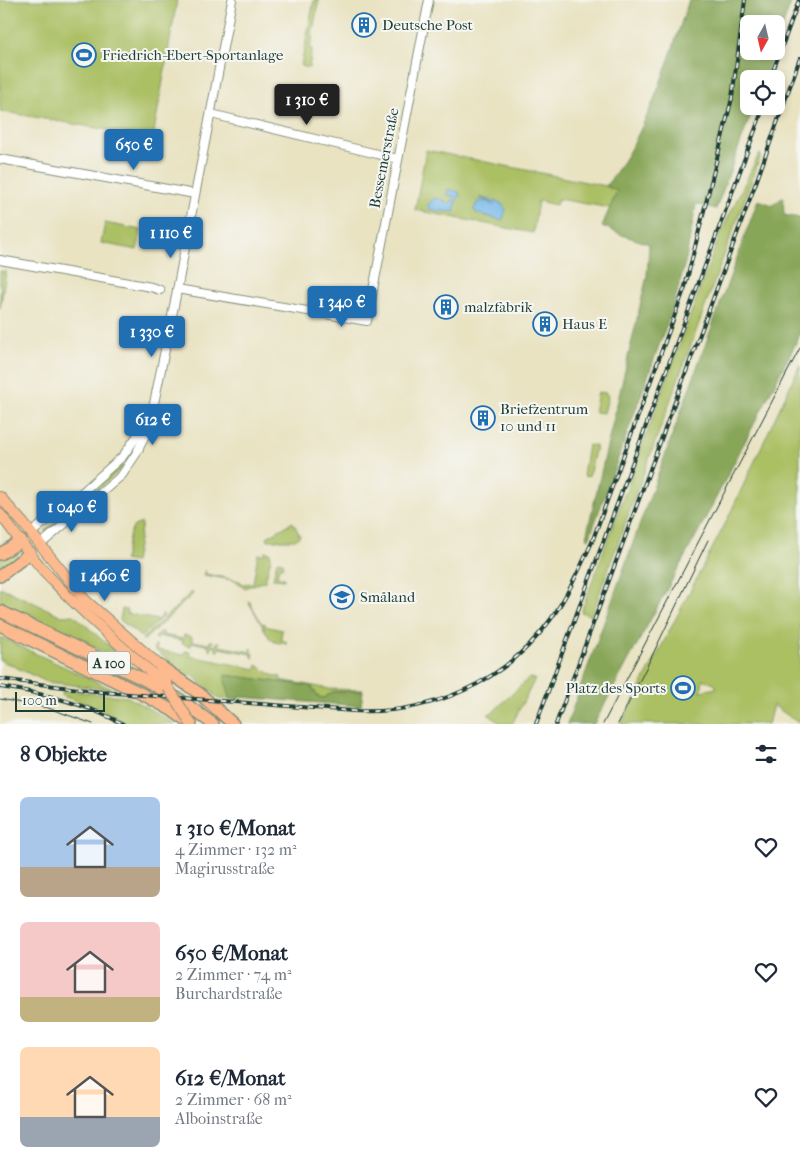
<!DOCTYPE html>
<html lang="de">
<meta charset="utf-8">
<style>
:root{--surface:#fff;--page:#f2f2f3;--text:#1f2937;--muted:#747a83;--accent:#1f6fb2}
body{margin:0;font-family:"IM FELL French Canon",serif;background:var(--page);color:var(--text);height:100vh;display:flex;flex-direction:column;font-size:19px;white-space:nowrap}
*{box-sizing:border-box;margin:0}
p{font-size:16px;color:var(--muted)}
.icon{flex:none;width:28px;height:28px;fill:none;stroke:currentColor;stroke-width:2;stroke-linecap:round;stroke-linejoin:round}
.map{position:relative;height:724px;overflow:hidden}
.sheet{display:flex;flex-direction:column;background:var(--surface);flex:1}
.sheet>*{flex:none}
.needle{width:32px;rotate:188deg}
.buttons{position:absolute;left:740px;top:15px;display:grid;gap:10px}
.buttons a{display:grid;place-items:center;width:45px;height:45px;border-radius:8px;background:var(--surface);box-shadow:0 2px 8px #0003;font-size:25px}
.scale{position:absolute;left:15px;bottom:12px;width:90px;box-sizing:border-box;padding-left:5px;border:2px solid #1f3d34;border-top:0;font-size:14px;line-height:18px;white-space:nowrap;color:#1f3d34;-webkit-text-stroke:4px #f6f6f2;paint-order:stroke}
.price{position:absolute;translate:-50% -42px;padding:0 11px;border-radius:5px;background:var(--accent);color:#fff;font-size:16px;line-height:32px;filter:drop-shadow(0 1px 2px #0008)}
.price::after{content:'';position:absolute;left:50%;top:30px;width:15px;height:11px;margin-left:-8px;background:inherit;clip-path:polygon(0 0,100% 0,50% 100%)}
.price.active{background:#222;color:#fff}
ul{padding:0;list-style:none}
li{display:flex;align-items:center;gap:15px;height:125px;padding:0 20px}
li span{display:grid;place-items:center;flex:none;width:140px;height:100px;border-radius:8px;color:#555}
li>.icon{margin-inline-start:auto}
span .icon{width:60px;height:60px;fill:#fffc;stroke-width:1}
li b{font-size:21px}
h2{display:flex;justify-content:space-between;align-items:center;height:60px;padding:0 20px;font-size:21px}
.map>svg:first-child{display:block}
.green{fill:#abbf63;stroke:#657e4c;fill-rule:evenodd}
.forest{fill:#88a659;stroke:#547246}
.water{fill:#72b7e9;stroke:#487a8e}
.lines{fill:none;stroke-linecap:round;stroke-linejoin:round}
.minor-casing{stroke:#84907b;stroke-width:10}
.major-casing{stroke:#84907b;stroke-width:12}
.highway-casing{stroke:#84907b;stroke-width:14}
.minor{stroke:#fff;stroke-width:8}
.major{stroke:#fcba8e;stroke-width:10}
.highway{stroke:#fcba8e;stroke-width:11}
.tram{stroke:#1f3d34;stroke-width:1}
.rail-casing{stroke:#1f3d34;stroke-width:4}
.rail{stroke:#f6f6f2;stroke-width:2;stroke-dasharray:5.5;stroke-linecap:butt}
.major-bridge-casing{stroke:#84907b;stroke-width:12;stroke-linecap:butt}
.major-bridge{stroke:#fcba8e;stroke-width:10}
.labels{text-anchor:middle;stroke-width:4;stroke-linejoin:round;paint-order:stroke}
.shield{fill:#f6f6f2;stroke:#60746d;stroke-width:1}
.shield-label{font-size:14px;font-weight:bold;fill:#1f3d34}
.poi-label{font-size:15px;fill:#1f3d34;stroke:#f6f6f2;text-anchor:start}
.street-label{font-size:15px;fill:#1f3d34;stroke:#f6f6f2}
</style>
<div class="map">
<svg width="800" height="724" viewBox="0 0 800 724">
<rect width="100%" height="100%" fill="#f6f6f2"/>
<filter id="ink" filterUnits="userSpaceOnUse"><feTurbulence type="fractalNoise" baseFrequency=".02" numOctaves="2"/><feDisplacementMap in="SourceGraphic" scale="10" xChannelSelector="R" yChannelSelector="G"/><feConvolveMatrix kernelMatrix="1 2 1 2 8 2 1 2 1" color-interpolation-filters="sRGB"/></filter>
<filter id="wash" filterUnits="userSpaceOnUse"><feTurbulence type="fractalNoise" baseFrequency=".0096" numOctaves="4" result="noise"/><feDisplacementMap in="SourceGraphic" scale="20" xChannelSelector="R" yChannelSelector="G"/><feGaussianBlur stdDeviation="1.12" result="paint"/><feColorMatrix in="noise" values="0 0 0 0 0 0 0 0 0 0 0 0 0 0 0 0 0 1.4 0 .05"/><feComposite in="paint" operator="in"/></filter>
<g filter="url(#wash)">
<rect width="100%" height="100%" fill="#e9e3c2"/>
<g class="green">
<polygon points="0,0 177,0 153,138 0,111"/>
<polygon points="314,0 319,0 312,34 313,35 310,48 312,49 309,68 301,66"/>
<polygon points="426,150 606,186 617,191 610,208 558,199 556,205 538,201 533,233 415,210"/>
<polygon points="759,154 761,155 591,616 581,612 721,232"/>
<polygon points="105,223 141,230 137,250 101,243"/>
<polygon points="0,271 6,272 0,309"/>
<path d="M800 365V724L773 705 768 724H621L725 524ZM703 679 716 685V688L701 691Z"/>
<polygon points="598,392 606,393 608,397 604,413 594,412"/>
<polygon points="588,445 596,446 589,476 585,477 583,475"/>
<polygon points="121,465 124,466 96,492 94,492 93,488"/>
<polygon points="82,501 83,503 47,533 45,531"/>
<polygon points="293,522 300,536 295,540 268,540 267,537"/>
<polygon points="142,523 135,562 124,560 130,533 134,526"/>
<polygon points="15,550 19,555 0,571 0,559"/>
<polygon points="265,551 270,553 271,558 265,581 244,588 233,580 203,575 205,570 206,574 240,581 243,584 253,583 258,554 264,555"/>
<polygon points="277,561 283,562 283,567 279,567 277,576 284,578 284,580 273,579"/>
<polygon points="0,587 62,616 74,615 132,666 0,603"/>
<polygon points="192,592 193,594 144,640 142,639"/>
<polygon points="248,601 249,601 262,624 265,623 265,626 282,630 281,640 287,642 286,644 275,642 270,639"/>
<polygon points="122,609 127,610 126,613 157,620 163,614 164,615 141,637 120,620"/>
<polygon points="162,631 163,632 163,635 183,639 184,635 192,637 192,641 209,644 210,641 213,641 212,645 216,646 217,642 220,642 219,646 246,651 250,652 251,648 254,658 252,657 252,654 219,648 218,651 216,651 216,647 212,646 211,650 209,649 209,646 192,642 191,646 182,644 183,641 158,636 157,640 155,637"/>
<polygon points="0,637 114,690 47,682 0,660"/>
<path d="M155 645 157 646 156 650 184 655 185 651 190 652V656L256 669 257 665 272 675 281 677 280 680 286 681 330 689 363 690V691L333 692 324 698 318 697 311 686 226 675C225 684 230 690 229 699H219L191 674 189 677 168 662 169 661 154 649Z"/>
<polygon points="529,678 535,679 512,724 501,724 488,714 492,713"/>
<polygon points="63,690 128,697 176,724 127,724 95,707 62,696"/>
</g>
<g class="forest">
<path d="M689 0H792L776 45V24H749V51H774L764 79H749V106H754L716 209 696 204 686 259 674 304 589 539 586 537 647 276 649 244 622 235 602 226 617 191 606 186C648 132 667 64 689 0Z"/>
<polygon points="783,197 784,215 800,218 800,335 703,523 594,724 567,724 758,200 773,205"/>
<path d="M225 675 311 686 318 697 324 698 333 692 363 691 361 706 239 697 238 700 229 699C230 689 223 682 225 675Z"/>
</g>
<g class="water">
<polygon points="448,189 459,192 460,196 455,202 457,203 455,207 453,208 455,209 455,212 437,211 429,209 428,205 434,198 442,200 443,198 443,201 449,203 452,202 455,196 447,195"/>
<polygon points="479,197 501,203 506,210 503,219 500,220 476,213 474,209 478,201 489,202 493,206 495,204 480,198"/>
</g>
</g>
<g filter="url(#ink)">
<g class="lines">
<g class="minor-casing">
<g id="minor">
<polyline points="211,114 398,159"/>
<polyline points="0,159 195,194"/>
<polyline points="0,260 151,287 160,290"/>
<polyline points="177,289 367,321 429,0"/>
<polyline points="31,533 78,496 123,456 147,422"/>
<polyline points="40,545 122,475 136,454 149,428 175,301 232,0"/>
</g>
</g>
<g class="major-casing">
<g id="major">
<polyline points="0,497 23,523 85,600 160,666 168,687"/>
<path d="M0 514C15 533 29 554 45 572 82 613 124 649 166 685"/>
</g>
</g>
<g class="highway-casing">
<g id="highway">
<polyline points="0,554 21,541"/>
<polyline points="0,576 30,553"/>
<polyline points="0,611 143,679 179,699 213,724"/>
<polyline points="0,625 146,696 173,711 191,724"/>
<polyline points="160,666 200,694 233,724"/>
</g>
</g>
<use href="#minor" class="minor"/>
<use href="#major" class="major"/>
<use href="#highway" class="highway"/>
<g class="tram">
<polyline points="0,699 48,708 93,724"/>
<polyline points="603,724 800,348"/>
<polyline points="618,724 650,660 708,540"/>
</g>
<g class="rail-casing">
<g id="rail">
<polyline points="770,79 799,0"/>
<path d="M0 679 102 692 353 711C430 715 505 683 551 619 568 595 580 568 592 542L685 287 732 98 745 0"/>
<path d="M0 687C44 693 84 703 123 724"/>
<polyline points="536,724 764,106"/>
<polyline points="556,724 758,177 800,58"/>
</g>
</g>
<use href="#rail" class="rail"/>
<g class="major-bridge-casing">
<polyline id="major-bridge" points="168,687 191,724"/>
</g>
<use href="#major-bridge" class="major-bridge"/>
</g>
</g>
<defs>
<g id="building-ring" transform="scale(1.25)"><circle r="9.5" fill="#f6f6f2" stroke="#1f6fb2" stroke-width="1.5"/><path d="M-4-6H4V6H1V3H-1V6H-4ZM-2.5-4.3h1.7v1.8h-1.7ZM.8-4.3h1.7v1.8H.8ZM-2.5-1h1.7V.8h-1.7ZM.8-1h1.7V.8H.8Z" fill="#1f6fb2"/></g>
<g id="stadium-ring" transform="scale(1.25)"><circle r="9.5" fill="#f6f6f2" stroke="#1f6fb2" stroke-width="1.5"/><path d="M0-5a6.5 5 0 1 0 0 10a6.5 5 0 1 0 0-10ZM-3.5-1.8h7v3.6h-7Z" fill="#1f6fb2"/></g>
<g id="school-ring" transform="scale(1.25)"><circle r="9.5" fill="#f6f6f2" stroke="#1f6fb2" stroke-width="1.5"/><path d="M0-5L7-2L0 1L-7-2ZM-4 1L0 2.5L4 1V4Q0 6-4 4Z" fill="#1f6fb2"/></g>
</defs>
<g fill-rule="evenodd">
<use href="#building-ring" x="364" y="25"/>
<use href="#stadium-ring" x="84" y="55"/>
<use href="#building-ring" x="446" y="307"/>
<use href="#building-ring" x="545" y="324"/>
<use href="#building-ring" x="483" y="418"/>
<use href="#school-ring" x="342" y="597"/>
<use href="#stadium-ring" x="683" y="688"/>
</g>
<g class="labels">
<rect class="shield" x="88" y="651.5" width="42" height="23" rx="4"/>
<g class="shield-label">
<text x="109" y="668">A 100</text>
</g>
<g class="poi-label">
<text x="382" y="30">Deutsche Post</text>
<text x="102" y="60">Friedrich-Ebert-Sportanlage</text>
<text x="464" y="312">malzfabrik</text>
<text x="562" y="329">Haus E</text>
<text x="500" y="414">Briefzentrum<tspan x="500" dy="17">10 und 11</tspan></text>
<text x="360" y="602">Småland</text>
<text x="666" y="693" text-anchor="end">Platz des Sports</text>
</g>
<g class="street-label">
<text transform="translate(384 158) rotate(-79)" y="5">Bessemerstraße</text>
</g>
</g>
</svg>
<div class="buttons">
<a><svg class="needle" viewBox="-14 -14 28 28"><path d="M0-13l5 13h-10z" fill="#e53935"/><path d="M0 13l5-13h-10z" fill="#747a83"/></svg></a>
<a><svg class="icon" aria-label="locate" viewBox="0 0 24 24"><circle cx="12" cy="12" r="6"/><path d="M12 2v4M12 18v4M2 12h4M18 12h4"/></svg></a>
</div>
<div class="scale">100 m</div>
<b class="price active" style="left:307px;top:126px">1 310 €</b>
<b class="price" style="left:134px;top:171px">650 €</b>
<b class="price" style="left:171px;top:259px">1 110 €</b>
<b class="price" style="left:342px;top:328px">1 340 €</b>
<b class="price" style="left:152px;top:358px">1 330 €</b>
<b class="price" style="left:153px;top:446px">612 €</b>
<b class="price" style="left:72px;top:533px">1 040 €</b>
<b class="price" style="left:105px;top:602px">1 460 €</b>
</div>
<section class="sheet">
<h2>8 Objekte<svg class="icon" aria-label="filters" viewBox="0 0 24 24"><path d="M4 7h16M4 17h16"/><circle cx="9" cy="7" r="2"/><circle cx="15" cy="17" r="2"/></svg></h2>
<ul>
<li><span style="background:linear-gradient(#a9c7e8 70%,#b9a48a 0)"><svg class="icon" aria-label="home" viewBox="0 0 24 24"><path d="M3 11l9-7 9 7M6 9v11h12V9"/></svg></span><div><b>1 310 €/Monat</b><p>4 Zimmer · 132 m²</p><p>Magirusstraße</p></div><svg class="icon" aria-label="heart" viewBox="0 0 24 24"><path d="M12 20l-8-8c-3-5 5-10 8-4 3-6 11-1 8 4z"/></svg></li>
<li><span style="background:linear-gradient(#f6c9c9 75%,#c2b280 0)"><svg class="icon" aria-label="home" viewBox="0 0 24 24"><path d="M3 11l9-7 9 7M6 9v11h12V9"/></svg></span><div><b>650 €/Monat</b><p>2 Zimmer · 74 m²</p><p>Burchardstraße</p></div><svg class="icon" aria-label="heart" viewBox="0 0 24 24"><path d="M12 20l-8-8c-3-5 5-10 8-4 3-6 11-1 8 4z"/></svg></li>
<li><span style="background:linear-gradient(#ffd9b3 70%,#9aa5b1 0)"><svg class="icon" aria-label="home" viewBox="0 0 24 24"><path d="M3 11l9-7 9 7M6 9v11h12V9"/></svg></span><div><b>612 €/Monat</b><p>2 Zimmer · 68 m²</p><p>Alboinstraße</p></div><svg class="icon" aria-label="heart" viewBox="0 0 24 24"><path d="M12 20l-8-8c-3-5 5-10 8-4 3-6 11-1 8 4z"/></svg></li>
</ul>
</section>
